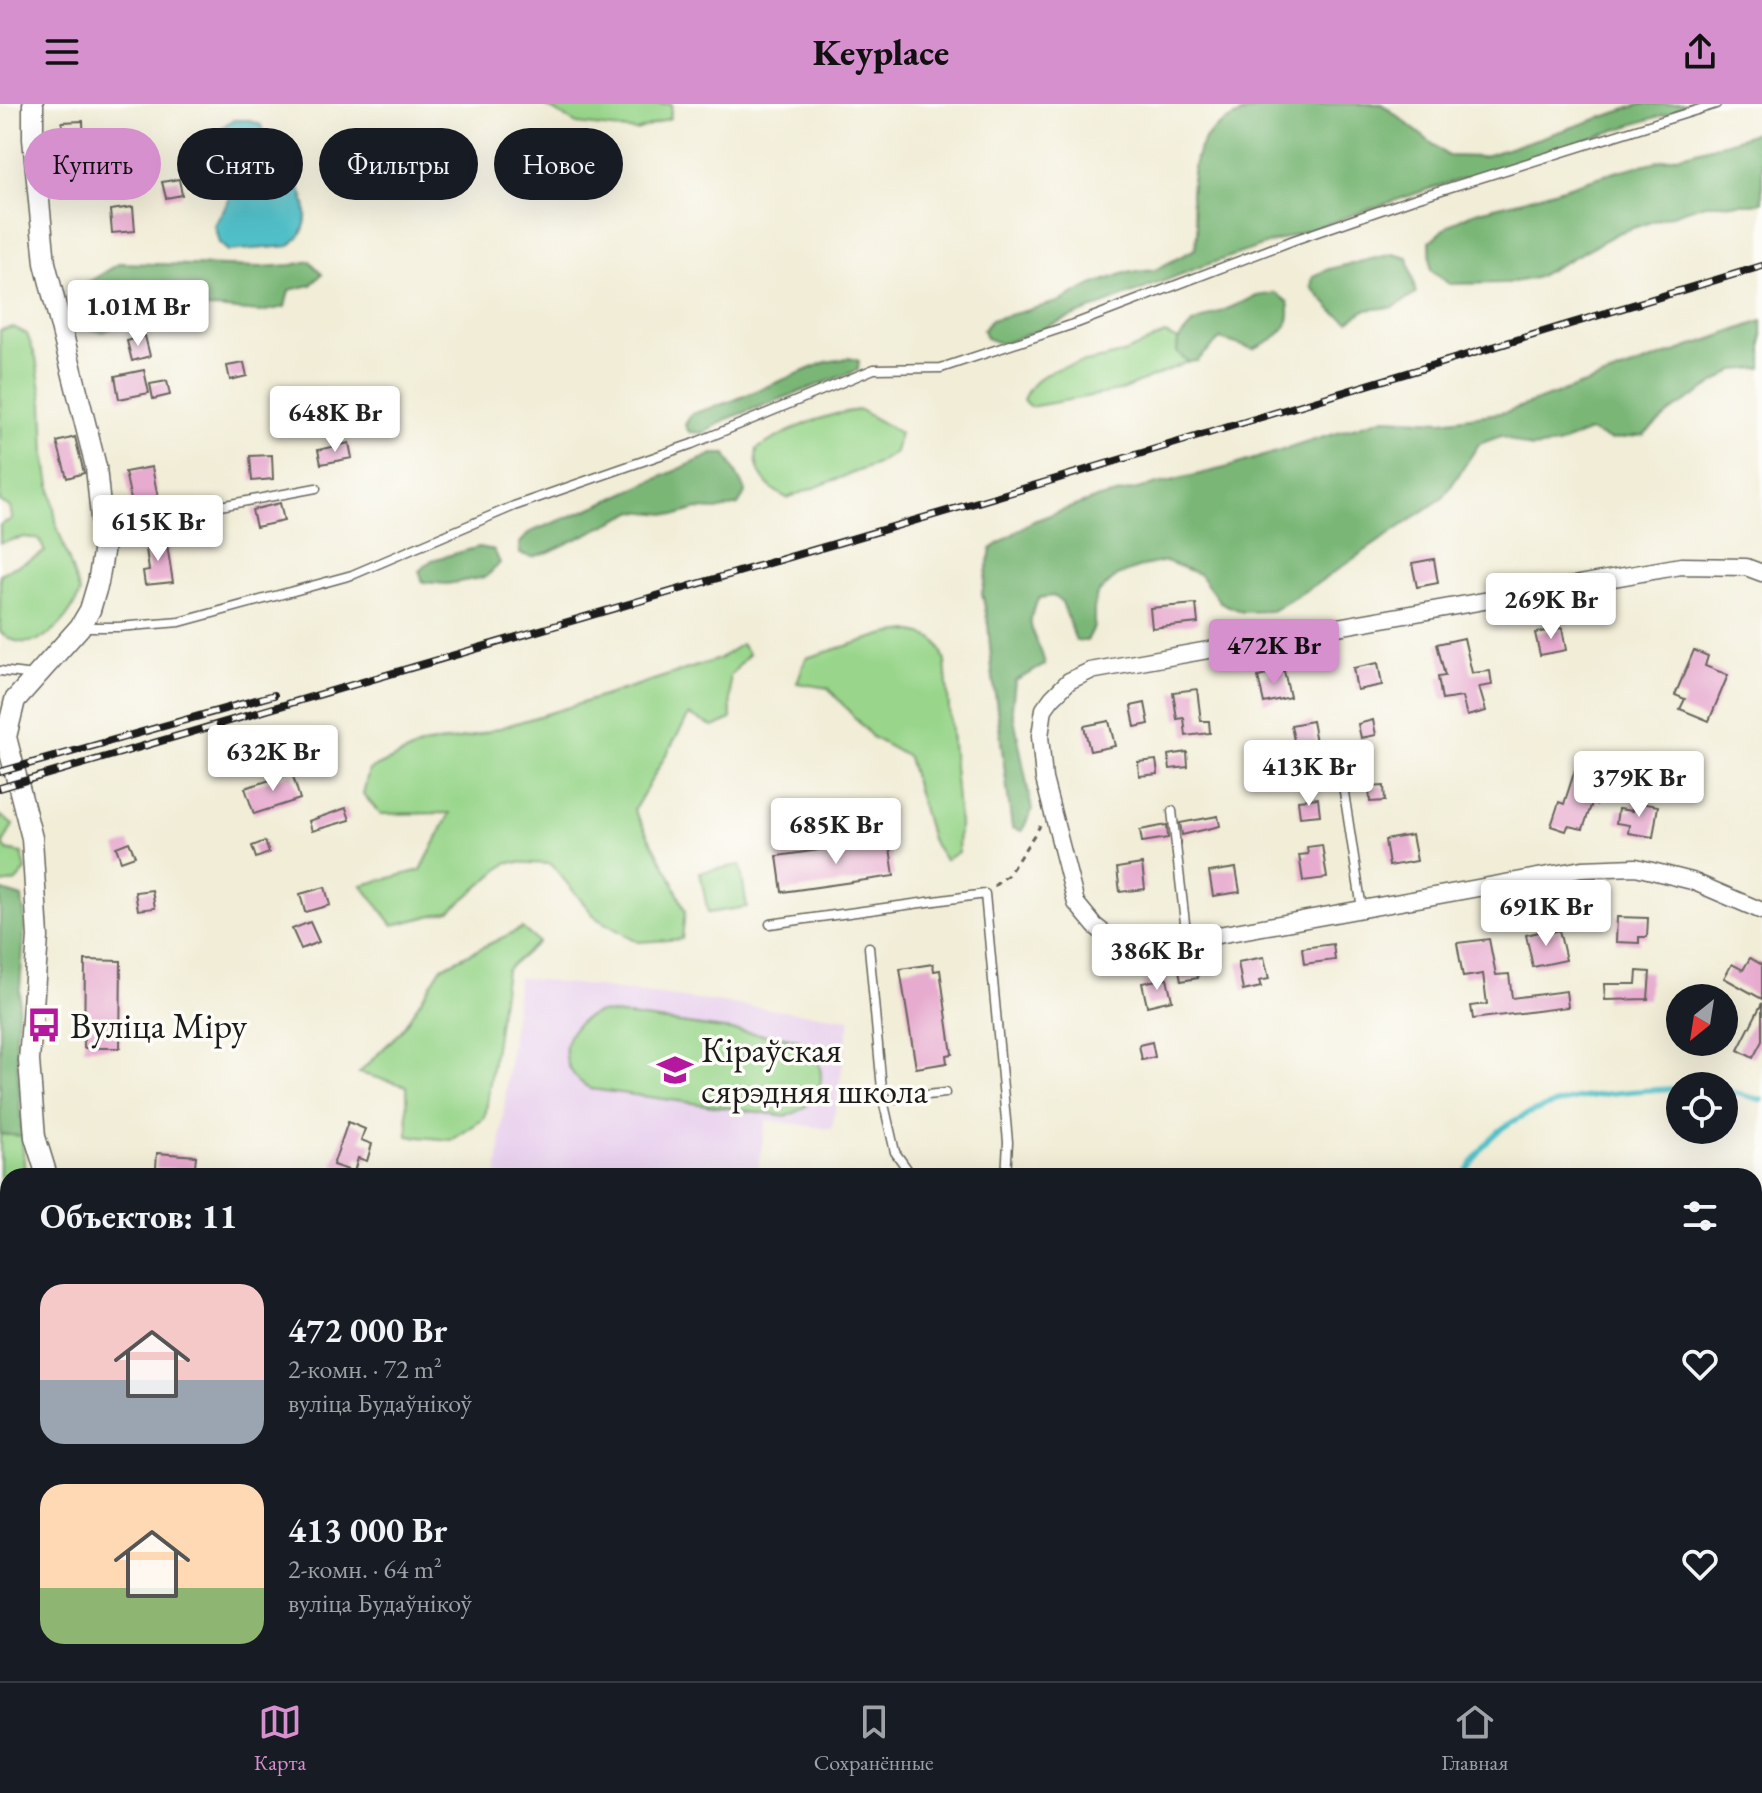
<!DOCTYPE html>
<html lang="ru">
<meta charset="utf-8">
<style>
:root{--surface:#171b24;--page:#20242c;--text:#f1f3f6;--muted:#9ea1a6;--line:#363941;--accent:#d690ce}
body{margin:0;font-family:"EB Garamond",serif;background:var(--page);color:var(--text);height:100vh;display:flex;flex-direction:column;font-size:30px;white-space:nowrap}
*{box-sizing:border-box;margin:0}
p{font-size:26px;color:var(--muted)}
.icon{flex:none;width:44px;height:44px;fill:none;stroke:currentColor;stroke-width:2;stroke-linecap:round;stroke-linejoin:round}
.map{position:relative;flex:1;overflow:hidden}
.panel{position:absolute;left:0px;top:1064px;width:1762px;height:514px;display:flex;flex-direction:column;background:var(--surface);border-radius:24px 24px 0 0;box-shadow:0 8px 32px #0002}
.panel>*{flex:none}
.banner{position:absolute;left:24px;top:24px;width:800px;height:72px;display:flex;gap:16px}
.needle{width:52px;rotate:210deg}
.controls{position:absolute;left:1666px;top:880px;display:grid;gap:16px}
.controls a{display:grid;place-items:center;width:72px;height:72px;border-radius:50%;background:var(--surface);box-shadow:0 8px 32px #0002;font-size:40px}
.price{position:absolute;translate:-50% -68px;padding:0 18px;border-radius:8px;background:#fff;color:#222;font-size:26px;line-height:52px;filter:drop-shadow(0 2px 4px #0008)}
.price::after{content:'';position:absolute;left:50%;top:48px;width:24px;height:18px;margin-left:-12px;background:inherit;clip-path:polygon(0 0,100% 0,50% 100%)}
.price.active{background:var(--accent);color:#111}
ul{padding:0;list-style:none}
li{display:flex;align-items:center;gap:24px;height:200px;padding:0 40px}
li span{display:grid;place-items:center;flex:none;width:224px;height:160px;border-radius:24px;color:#555}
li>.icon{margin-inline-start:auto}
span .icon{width:96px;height:96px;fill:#fffc;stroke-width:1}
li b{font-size:34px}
h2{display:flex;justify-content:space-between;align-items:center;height:96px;padding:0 40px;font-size:34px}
.chip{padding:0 28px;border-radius:36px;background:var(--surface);box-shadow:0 8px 32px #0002;font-size:28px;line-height:72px}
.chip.active{background:var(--accent);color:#111}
header{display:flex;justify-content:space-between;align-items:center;height:104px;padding:0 40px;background:var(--accent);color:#111;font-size:36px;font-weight:800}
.dock{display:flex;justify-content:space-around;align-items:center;height:112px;border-top:2px solid var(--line);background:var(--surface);font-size:22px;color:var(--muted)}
.dock a{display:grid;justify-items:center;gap:4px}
.dock .active{color:var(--accent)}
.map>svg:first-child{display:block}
.built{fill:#e9d2ee}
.green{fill:#99d68b;stroke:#5a7954;stroke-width:2}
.forest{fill:#7ab777;stroke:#4b6a4a;stroke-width:2}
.water{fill:#51bfc8;stroke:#366e72;stroke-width:2}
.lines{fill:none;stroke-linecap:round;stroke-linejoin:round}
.stream{stroke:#51bfc8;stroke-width:5}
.building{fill:#e7abcf}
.service-casing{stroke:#67655d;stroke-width:11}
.minor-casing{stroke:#67655d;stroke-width:19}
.tertiary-casing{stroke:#67655d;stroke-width:23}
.path{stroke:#67655d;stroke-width:3;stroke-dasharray:6 6;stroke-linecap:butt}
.service{stroke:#fff;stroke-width:8}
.minor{stroke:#fff;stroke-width:16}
.tertiary{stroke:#fff;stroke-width:20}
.rail-casing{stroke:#1c1c1c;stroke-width:8}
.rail{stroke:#fdfcf7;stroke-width:5;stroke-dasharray:15;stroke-linecap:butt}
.labels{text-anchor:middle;stroke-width:7;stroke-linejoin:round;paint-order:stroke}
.poi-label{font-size:36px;fill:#1c1c1c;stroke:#fdfcf7;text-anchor:start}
</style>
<header><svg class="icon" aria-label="menu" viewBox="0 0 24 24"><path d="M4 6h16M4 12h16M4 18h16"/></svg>Keyplace<svg class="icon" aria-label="share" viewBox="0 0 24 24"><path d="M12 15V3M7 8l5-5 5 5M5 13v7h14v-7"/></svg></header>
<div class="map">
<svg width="1762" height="1577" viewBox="0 0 1762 1577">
<rect width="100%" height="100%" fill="#fdfcf7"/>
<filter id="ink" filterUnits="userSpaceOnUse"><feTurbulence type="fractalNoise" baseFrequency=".0125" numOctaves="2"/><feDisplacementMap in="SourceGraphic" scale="16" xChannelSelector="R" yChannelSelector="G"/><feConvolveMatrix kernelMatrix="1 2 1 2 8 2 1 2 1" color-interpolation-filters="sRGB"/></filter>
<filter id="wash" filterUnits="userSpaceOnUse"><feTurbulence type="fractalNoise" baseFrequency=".006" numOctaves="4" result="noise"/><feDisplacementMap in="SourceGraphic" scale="32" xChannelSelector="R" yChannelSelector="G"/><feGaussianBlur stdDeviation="1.8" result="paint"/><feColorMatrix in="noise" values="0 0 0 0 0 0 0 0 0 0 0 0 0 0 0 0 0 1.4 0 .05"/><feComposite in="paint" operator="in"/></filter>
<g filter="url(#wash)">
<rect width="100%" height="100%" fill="#f1edd7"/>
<polygon class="built" points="518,873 850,915 832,1025 766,1016 757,1072 497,1072"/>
<g class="green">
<polygon points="542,0 672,0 670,14 637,27 577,20"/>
<path d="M13 223 27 230 36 254 43 299 45 352 57 422 80 489C67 521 33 556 0 528V470L45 448 39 435 24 433 0 439V421L12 415 10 403 0 398V226Z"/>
<path d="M1165 230 1178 236 1177 248 1188 258 1119 287 1030 303 1023 296C1038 258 1084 261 1117 251 1134 246 1149 237 1165 230Z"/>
<path d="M860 306 900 329 895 348 877 360 787 394C767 384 753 368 757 345 788 326 824 309 860 306Z"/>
<path d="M908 527C932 531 939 534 945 558L959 720 958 748 945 756 931 735 908 653 872 633 828 584 797 579 806 554 886 530Z"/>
<polygon points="741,540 749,550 730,572 731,615 714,623 689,611 634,706 670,771 685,807 682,835 638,838 596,814 551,760 508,758 450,807 393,821 362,781 421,766 450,709 380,710 363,690 369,666 422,641 470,633 569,603 719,555"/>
<polygon points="0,711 13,721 3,740 7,746 22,749 26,766 15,778 0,780"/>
<polygon points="740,761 747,803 708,809 700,768"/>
<polygon points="522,824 538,838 506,866 485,1014 452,1036 408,1032 407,982 359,969 401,927 442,863"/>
<path d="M600 908 796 935C833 955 828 1001 786 1012L591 985C553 965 559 919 600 908Z"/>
<polygon points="0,1030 22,1032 25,1072 8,1072 8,1225 0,1293"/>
</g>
<g class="forest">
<path d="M1267 0H1382L1448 52 1482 53 1642 0H1698L1426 86 1200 163 1002 240 986 234 983 226 991 216 1061 197 1092 181 1125 169 1155 166 1195 145C1196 137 1198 129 1197 121 1195 111 1191 100 1191 90 1194 28 1213 20 1267 0Z"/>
<path d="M1762 26V98L1754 100H1705L1618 129 1535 174 1508 179 1449 180 1431 166 1430 137C1469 102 1484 108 1530 94 1560 86 1589 75 1619 67 1667 54 1716 44 1762 26Z"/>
<polygon points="1393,150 1408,154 1416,190 1394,203 1365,206 1349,217 1335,209 1311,183 1313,172 1329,165"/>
<polygon points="310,157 322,170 311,181 289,186 285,203 260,208 214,204 164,206 103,228 85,224 76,202 89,178 120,159 261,163 292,161"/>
<path d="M1276 189 1288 198C1294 227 1276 234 1253 245L1220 235 1197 257 1188 258 1177 248 1178 236 1192 220 1257 192Z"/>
<path d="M1762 217V264L1735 266 1673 306 1643 331 1610 336 1589 327 1557 341 1531 344 1501 332 1479 340 1444 393 1315 481 1272 507 1242 508 1220 498 1199 470 1166 457 1143 462 1117 472 1097 490 1094 502V523L1087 537H1076L1062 498 1053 492 1039 494C1020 526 1039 530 1045 561L1015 577 1012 603 1032 706 1022 727 1012 724 992 566 988 519 982 489 991 445 1031 418 1091 396 1225 364 1385 314 1442 317 1506 308Z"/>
<polygon points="849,254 859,257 858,266 727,315 704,329 689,328 685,321 691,310 732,297 826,258"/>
<polygon points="713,350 726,350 746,388 738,401 716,406 697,405 677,411 635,407 549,448 532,453 520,450 519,440 530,428 589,405"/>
<polygon points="479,443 494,446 500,459 486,473 447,480 423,478 419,467 432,456"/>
<polygon points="0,786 22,793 25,818 16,937 22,1032 0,1030"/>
</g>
<path class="water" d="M234 16H248L261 21C275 49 320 94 302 128 300 133 293 138 290 142L228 147 219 139 214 121 228 98 230 88C226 84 219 79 216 74 201 51 211 26 234 16Z"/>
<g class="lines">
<g class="stream">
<polyline points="1705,982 1709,982"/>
<polyline points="1724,986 1762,996"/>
<path d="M1462 1072C1472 1059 1481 1044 1492 1033 1535 991 1623 987 1680 984"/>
</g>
</g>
<g id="blocks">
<g class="building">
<polygon points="83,17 84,43 91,43 91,59 75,59 76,75 61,76 62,18"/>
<polygon points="179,75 182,91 166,94 162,78"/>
<polygon points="133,103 135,127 112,129 110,106"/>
<polygon points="145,232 150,252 132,257 127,237"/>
<polygon points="244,259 247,272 230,276 227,262"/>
<polygon points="144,266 149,289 119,295 115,272"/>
<polygon points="167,277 170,291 153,295 150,280"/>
<polygon points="75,333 84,369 67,374 57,338"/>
<polygon points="349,339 352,354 321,360 318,346"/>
<polygon points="272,351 273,375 252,377 250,352"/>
<polygon points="152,363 159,399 133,405 125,368"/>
<polygon points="280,399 284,417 256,423 252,406"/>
<polygon points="166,435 173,478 145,481 143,467 149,466 145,438"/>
<polygon points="1434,455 1438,479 1417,483 1412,459"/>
<polygon points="1196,500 1198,519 1152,524 1150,504"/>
<polygon points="1562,524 1566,546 1540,551 1535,529"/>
<polygon points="1464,534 1472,569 1490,567 1492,581 1479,583 1486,607 1467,612 1462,593 1442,596 1438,573 1445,572 1437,540"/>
<polygon points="1694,546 1708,552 1705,562 1728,571 1709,617 1680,605 1685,595 1675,591"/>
<polygon points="1378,559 1382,581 1357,586 1353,564"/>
<polygon points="1284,567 1290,593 1264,599 1258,573"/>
<polygon points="1197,585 1201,617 1209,617 1210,629 1186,632 1184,614 1177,615 1173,588"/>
<polygon points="1145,599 1149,620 1135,623 1131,602"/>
<polygon points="1373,616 1376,631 1361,634 1358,620"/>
<polygon points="1109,617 1115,642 1090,647 1084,622"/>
<polygon points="1312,617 1317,643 1296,647 1291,621"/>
<polygon points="1187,648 1188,663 1170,665 1168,651"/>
<polygon points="1156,656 1158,670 1139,672 1138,658"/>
<polygon points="1575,666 1591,671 1587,684 1600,688 1596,701 1592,699 1583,725 1568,722 1566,727 1551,722 1559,698 1564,700"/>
<polygon points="292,669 300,695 254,710 245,684"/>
<polygon points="1384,682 1385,697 1370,698 1369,683"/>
<polygon points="1318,694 1320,711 1300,713 1298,696"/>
<polygon points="1633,698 1658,702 1653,733 1628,729 1629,721 1616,719 1618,705 1632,707"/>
<polygon points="346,704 350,716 312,727 309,717"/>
<polygon points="1218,712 1220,722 1182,731 1180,719"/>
<polygon points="1167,721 1168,734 1142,738 1140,726"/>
<polygon points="1412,731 1417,757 1389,762 1385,736"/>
<polygon points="889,736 894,772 782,788 777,752"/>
<polygon points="265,737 269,749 256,754 252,742"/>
<polygon points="129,738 135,752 121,757 116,743"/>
<polygon points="1322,741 1327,774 1303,777 1299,751 1308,750 1307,743"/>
<polygon points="1142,760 1145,785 1120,788 1117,764"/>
<polygon points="1236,764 1240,788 1213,792 1209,768"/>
<polygon points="325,783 330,801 305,808 300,790"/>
<polygon points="152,786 155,804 138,806 135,788"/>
<polygon points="1617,813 1648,814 1647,833 1639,833 1639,839 1616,838"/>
<polygon points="310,818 319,838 301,845 292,825"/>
<polygon points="1548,826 1549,829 1559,826 1566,856 1533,863 1526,831"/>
<polygon points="1489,835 1496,871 1509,870 1512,894 1566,887 1568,903 1473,915 1471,902 1487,900 1483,870 1463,873 1457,839"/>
<polygon points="1333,840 1335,856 1304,860 1302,844"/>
<polygon points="1194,853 1198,874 1181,877 1177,856"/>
<polygon points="1264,853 1269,875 1259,877 1261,883 1243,887 1238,858"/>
<polygon points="1750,854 1762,861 1762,895 1724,874 1732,860 1743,866"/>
<polygon points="85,856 121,857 120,944 84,944"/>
<polygon points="933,860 934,867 940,866 952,950 946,951 947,959 916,964 900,865"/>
<polygon points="1637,867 1650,868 1648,895 1605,896 1604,880 1636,880"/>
<polygon points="1167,874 1172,896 1147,902 1142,879"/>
<polygon points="1762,899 1762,937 1753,954 1738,946"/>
<polygon points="1152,938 1155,953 1142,956 1139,941"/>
<polygon points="348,1018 365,1025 361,1036 372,1040 367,1057 358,1054 354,1068 333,1061"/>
<polygon points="157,1049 196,1052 194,1072 174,1070 174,1065 156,1064"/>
</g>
</g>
</g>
<g filter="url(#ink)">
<use href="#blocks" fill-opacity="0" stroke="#67655d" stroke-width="2"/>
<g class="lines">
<g class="service-casing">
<g id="service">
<polyline points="104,420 188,408 316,384"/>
<polyline points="81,523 118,523 180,518 352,471 514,402 692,340 874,265 941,264 1077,219 1294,136 1416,94 1716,0"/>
<polyline points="0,567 35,571"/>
<polyline points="1341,669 1362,805"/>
<polyline points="1172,707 1187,836"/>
<polyline points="770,820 985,790 1008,1038 1006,1072"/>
<polyline points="869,843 883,996 895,1048 912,1072"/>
<polyline points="883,996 945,989"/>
<polyline points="651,1577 652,1570"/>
</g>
</g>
<g class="minor-casing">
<g id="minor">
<polyline points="1762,469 1746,463 1681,462 1090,567 1069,577 1052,594 1044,605 1040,632 1044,675 1076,799 1095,822 1110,834 1133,842 1169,840 1582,765 1636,763 1692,777 1762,807"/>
<polyline points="1754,1183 1762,1187"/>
<polyline points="1328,1570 1350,1577"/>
<polyline points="563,1577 564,1570"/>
<polyline points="979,1577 981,1570"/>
</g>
</g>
<g class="tertiary-casing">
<g id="tertiary">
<polyline points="33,0 33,35 45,159 96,363 104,442 98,479 90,506 80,523 15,596 6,633 32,734 38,833 29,957 35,1033 47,1072"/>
<polyline points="0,1564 8,1487"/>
</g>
</g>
<g class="path">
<polyline points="994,782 1008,771 1040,722"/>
<polyline points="582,1577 583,1570"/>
</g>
<use href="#service" class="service"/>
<use href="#minor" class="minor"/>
<use href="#tertiary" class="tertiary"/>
<g class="rail-casing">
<g id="rail">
<polyline points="0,668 274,591"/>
<polyline points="0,684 1036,381 1762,162"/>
</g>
</g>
<use href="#rail" class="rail"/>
</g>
</g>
<defs>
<g id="bus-bare" transform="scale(2.76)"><path d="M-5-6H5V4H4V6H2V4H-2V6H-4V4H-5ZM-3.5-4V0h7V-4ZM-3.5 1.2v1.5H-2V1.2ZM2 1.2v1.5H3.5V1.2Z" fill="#b5179e" stroke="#fdfcf7" stroke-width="2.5" paint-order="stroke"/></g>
<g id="school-bare" transform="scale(2.76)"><path d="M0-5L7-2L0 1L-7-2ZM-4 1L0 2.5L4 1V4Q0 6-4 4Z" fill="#b5179e" stroke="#fdfcf7" stroke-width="2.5" paint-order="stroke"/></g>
</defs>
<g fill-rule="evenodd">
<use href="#bus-bare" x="44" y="921"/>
<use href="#school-bare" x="675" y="966"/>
</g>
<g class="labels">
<g class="poi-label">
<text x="70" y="934">Вуліца Міру</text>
<text x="701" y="958">Кіраўская<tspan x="701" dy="41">сярэдняя школа</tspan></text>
</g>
</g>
</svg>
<div class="controls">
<a><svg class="needle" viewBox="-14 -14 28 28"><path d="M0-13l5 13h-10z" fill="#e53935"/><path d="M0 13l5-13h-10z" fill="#9ea1a6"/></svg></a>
<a><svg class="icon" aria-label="locate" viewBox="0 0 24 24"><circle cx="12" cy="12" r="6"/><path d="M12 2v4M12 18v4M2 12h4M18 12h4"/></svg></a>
</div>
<b class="price" style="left:138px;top:244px">1.01M Br</b>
<b class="price" style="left:335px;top:350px">648K Br</b>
<b class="price" style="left:158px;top:459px">615K Br</b>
<b class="price" style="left:1551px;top:537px">269K Br</b>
<b class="price active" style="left:1274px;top:583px">472K Br</b>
<b class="price" style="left:273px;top:689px">632K Br</b>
<b class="price" style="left:1309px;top:704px">413K Br</b>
<b class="price" style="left:1639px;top:715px">379K Br</b>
<b class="price" style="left:836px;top:762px">685K Br</b>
<b class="price" style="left:1546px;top:844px">691K Br</b>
<b class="price" style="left:1157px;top:888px">386K Br</b>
<div class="banner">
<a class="chip active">Купить</a>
<a class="chip">Снять</a>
<a class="chip">Фильтры</a>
<a class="chip">Новое</a>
</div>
<section class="panel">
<h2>Объектов: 11<svg class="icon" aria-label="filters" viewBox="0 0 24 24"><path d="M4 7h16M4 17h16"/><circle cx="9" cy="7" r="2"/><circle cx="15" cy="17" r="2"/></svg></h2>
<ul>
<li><span style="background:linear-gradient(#f6c9c9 60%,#9aa5b1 0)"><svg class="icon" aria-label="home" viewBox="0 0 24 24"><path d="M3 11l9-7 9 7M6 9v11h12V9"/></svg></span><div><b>472 000 Br</b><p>2-комн. · 72 m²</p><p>вуліца Будаўнікоў</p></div><svg class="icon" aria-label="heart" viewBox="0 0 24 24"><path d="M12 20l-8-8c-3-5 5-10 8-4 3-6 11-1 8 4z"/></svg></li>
<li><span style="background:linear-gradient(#ffd9b3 65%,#8fb573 0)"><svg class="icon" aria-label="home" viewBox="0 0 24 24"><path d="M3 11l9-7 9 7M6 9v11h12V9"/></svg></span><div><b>413 000 Br</b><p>2-комн. · 64 m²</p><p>вуліца Будаўнікоў</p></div><svg class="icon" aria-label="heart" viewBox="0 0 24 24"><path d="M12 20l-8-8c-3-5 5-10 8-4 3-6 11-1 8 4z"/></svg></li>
</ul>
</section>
</div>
<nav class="dock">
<a class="active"><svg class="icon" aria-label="map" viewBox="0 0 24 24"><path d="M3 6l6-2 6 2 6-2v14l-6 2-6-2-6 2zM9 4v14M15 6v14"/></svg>Карта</a>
<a><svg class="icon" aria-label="saved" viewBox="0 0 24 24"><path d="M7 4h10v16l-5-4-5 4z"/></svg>Сохранённые</a>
<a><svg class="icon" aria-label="home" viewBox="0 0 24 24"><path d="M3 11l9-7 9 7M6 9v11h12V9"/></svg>Главная</a>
</nav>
